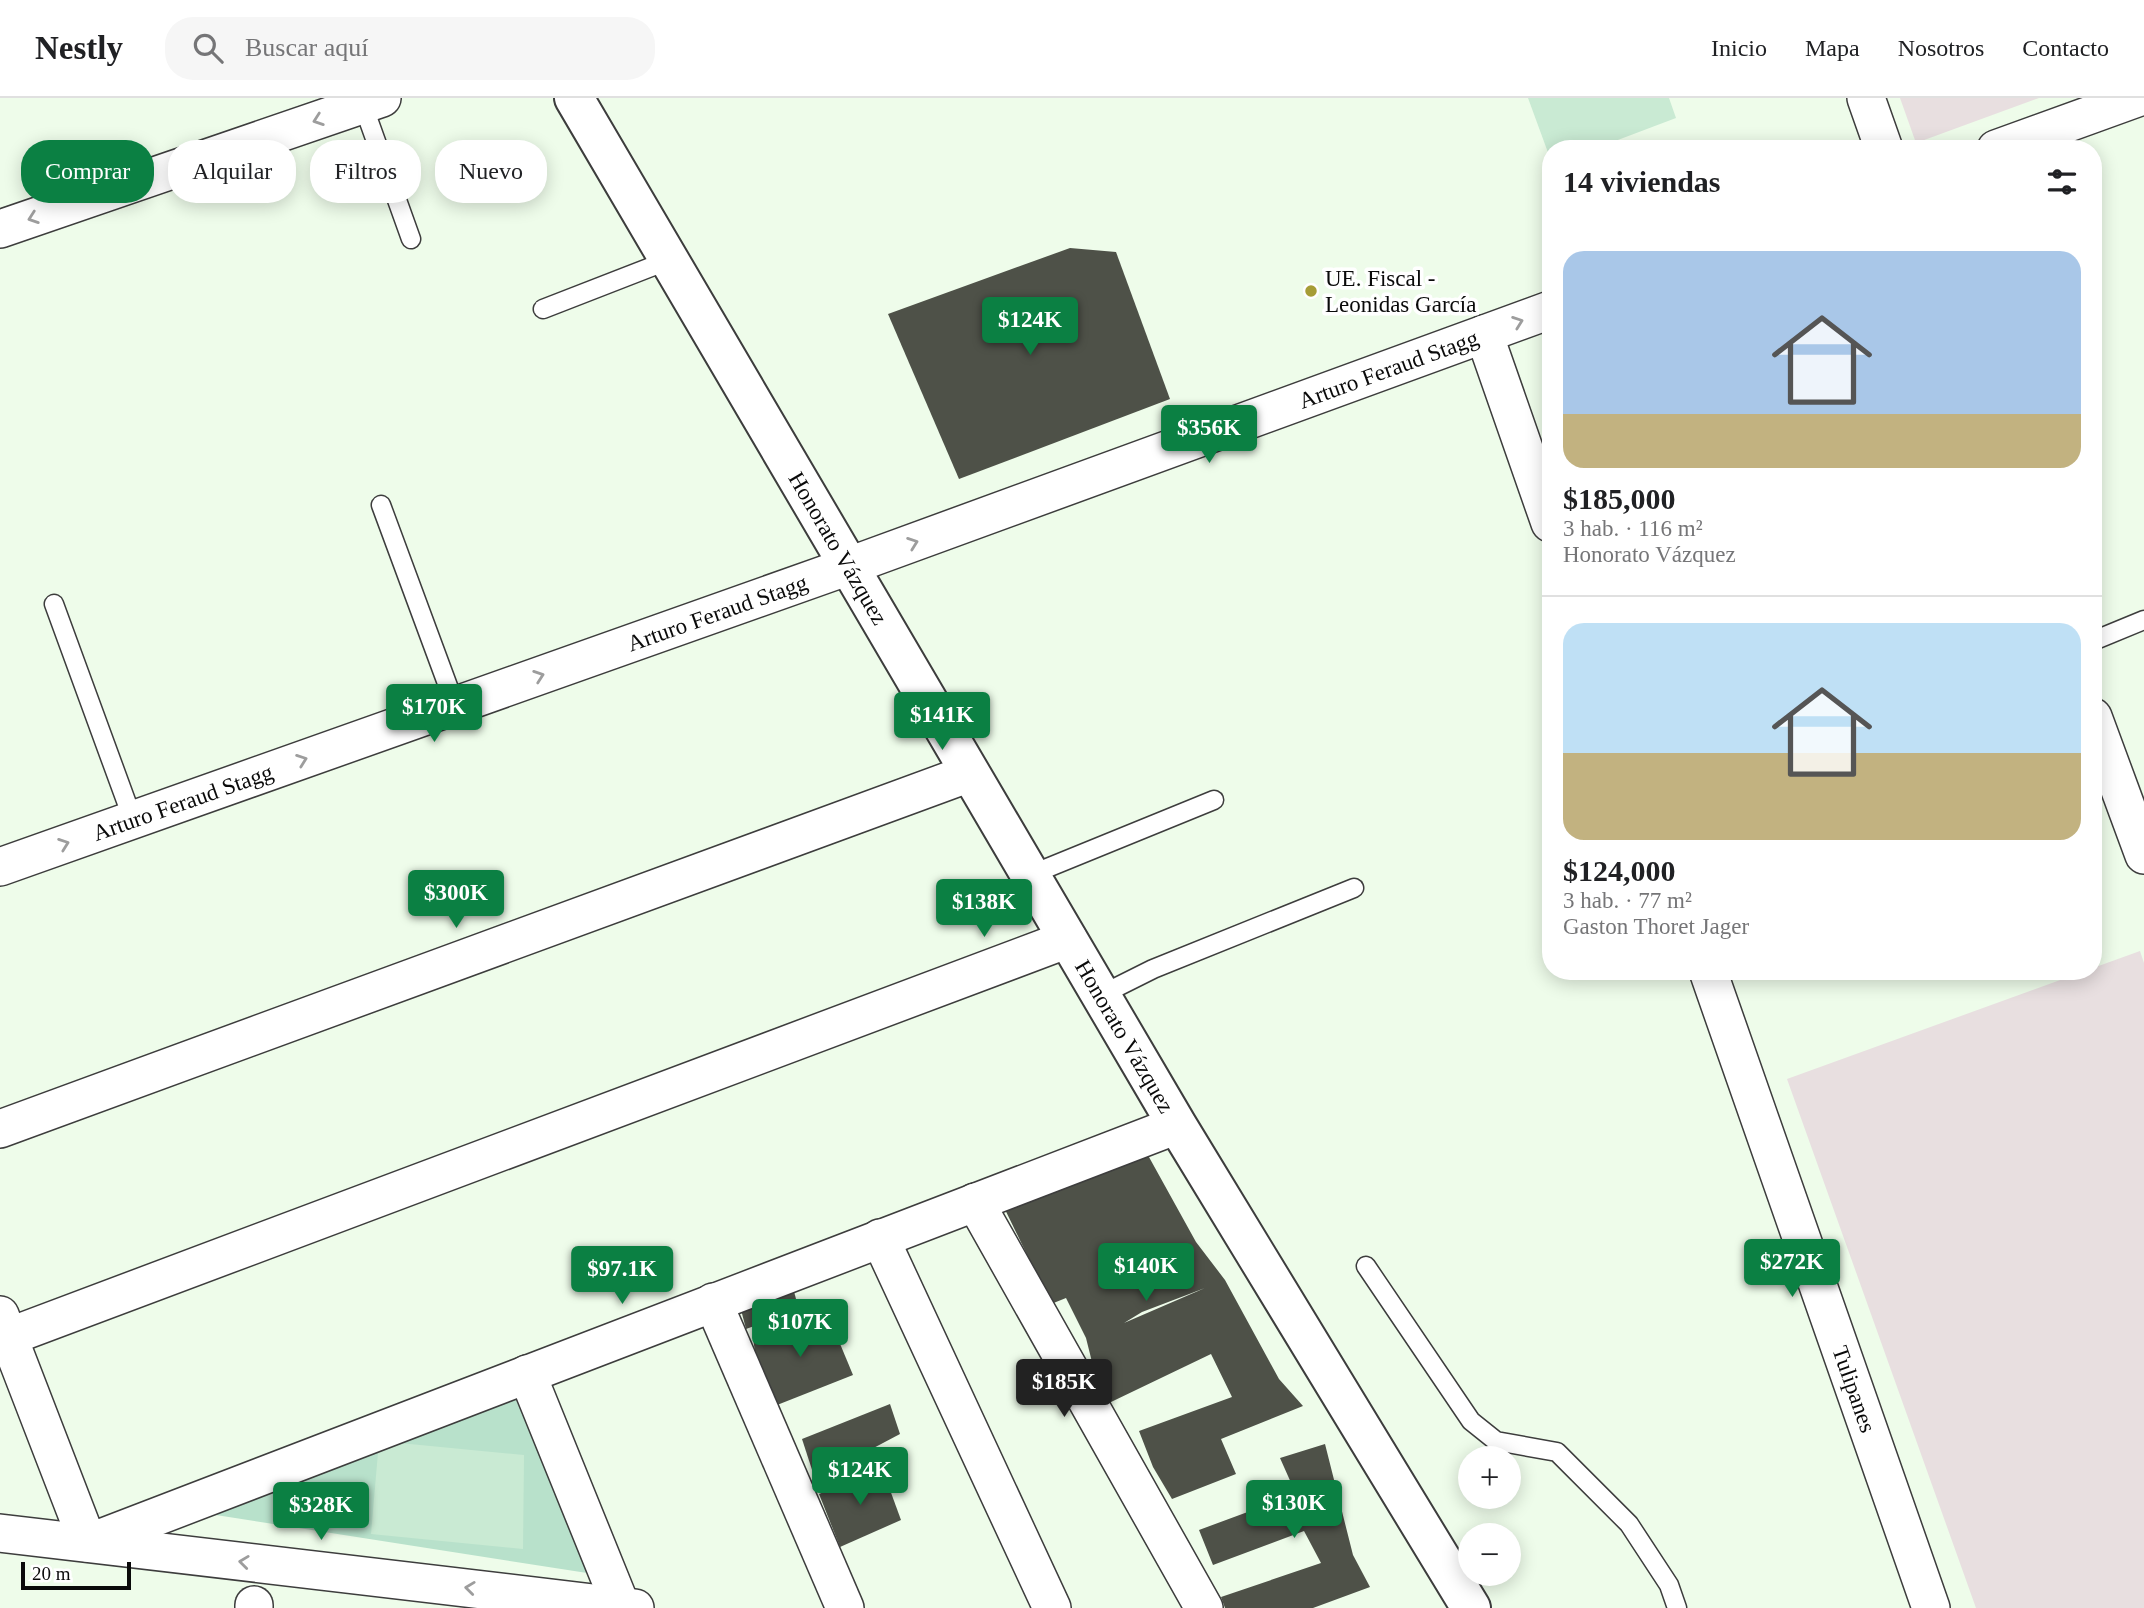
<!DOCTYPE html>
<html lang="es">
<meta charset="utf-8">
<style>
:root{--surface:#fff;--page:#f6f6f6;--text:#202124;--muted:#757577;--line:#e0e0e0;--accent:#0b8043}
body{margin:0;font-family:Georgia,serif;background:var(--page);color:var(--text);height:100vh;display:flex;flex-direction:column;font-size:26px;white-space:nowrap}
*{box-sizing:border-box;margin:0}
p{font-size:23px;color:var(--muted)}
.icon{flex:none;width:38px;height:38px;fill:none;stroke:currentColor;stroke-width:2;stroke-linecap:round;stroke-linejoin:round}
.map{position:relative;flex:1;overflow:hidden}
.side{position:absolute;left:1542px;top:42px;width:560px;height:840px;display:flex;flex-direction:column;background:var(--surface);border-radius:28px;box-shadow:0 4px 18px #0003}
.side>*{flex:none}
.top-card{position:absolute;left:21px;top:42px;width:665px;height:63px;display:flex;gap:14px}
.buttons{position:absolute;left:1458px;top:1348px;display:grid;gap:14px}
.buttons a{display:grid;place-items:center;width:63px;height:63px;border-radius:50%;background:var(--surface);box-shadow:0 4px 18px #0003;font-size:35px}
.scale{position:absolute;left:21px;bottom:18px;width:110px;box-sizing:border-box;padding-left:7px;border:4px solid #0a0a0a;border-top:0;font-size:19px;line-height:24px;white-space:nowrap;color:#0a0a0a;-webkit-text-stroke:5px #fff;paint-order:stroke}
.price{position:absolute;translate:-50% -60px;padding:0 16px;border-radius:7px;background:var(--accent);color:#fff;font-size:23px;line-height:46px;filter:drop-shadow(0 2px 4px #0008)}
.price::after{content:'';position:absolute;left:50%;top:42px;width:21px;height:16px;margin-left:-10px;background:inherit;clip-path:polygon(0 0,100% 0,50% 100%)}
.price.on{background:#222;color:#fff}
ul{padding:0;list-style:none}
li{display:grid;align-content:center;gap:14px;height:371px;padding:0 21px}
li+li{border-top:2px solid var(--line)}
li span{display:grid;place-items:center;height:217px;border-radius:21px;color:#555}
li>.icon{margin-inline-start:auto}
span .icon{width:126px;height:126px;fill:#fffc;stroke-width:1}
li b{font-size:30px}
h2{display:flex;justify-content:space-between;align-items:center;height:84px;padding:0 21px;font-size:30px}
.tag{padding:0 24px;border-radius:28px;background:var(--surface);box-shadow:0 4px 18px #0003;font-size:24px;line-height:63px}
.tag.on{background:var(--accent);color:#fff}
header{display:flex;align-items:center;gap:42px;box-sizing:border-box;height:98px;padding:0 35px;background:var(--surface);border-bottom:2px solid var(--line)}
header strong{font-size:33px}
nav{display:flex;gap:38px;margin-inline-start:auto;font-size:24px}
.search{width:490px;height:63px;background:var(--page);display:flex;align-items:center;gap:18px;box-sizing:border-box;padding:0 24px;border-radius:28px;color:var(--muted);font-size:26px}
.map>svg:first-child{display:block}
.industrial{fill:#e8dfe0}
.green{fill:#b8e1cb}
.pitch{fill:#c9ead3}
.building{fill:#4e5148;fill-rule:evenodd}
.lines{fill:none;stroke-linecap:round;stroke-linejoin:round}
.service-casing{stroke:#3d3d3d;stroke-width:21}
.minor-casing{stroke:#3d3d3d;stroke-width:40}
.tertiary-casing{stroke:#3d3d3d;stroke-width:42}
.service{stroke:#fff;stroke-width:18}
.minor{stroke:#fff;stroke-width:37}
.tertiary{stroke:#fff;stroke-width:38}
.oneway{stroke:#9d9d9d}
.poi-dot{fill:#a69d36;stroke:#fff;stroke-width:2.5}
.labels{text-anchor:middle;stroke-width:7;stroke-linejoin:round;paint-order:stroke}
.poi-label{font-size:23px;fill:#0a0a0a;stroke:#fff;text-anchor:start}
.street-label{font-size:23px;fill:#0a0a0a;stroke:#fff}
</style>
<header>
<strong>Nestly</strong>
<div class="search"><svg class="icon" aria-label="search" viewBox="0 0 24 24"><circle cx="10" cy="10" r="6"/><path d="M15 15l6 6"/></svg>Buscar aquí</div>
<nav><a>Inicio</a><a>Mapa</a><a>Nosotros</a><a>Contacto</a></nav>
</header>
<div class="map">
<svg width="2144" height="1510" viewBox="0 0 2144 1510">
<rect width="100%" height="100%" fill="#eefcea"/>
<g class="industrial">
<polygon points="1900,0 2039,0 1916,45"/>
<polygon points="2140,853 2144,865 2144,1510 1976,1510 1787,981 2085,873 2093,873 2093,870"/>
</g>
<polygon class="green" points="521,1286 600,1477 203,1415"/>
<g class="pitch">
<polygon points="1528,0 1669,0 1676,20 1594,51 1550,51 1550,60"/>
<polygon points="379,1343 524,1357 523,1451 371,1436"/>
</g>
<g class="building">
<polygon points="1070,150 1116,154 1170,301 959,381 888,216"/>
<path d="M1139 1041 1196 1144 1225 1182 1279 1281 1303 1308 1221 1341 1236 1376 1172 1401 1153 1369 1139 1333 1232 1299 1211 1256 1111 1304 1094 1272 1086 1240 1066 1200 1051 1206 997 1095ZM1205 1190 1124 1225 1142 1214Z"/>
<polygon points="792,1186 799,1212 746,1231 739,1204"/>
<polygon points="826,1212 853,1277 772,1309 758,1275 753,1240"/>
<polygon points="890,1306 900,1336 815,1381 802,1341"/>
<polygon points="1325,1346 1353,1457 1370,1489 1313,1510 1225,1510 1221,1499 1321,1465 1304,1433 1213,1467 1199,1432 1296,1396 1280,1360"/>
<polygon points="882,1370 901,1422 840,1449 819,1396"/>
</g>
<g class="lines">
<g class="service-casing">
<g id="service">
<polyline points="363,7 411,141"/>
<polyline points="543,211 669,162"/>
<polyline points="381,407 455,607"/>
<polyline points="54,506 133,722"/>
<polyline points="2093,543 2144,522"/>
<polyline points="1030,777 1214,702"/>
<polyline points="1101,897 1153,871 1354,790"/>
<polyline points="1366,1168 1471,1323 1496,1343 1557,1354 1629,1426 1669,1487 1677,1510"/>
</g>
</g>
<g class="minor-casing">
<g id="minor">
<polyline points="1866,0 1884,51"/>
<polyline points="1996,51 2137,0"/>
<polyline points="0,131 382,0"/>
<polyline points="1484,236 1550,425"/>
<polyline points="2093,619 2144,757"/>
<path id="s1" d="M0 769 849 468 1550 212"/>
<path id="s2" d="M1708 873 1931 1510"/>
<polyline points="0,1031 970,675"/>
<polyline points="975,1104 1204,1510"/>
<polyline points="880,1140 1052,1510"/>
<polyline points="713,1204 845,1510"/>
<polyline points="0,1217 88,1445 1177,1027"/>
<polyline points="0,1242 1068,841"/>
<polyline points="527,1276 621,1508"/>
<polyline points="0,1435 635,1510"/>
<polyline points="254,1510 254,1507"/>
</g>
</g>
<g class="tertiary-casing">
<g id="tertiary">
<path id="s3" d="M574 0 1177 1027 1471 1510"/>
</g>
</g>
<use href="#service" class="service"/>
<use href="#minor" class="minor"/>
<use href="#tertiary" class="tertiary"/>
</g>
<defs><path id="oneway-chevron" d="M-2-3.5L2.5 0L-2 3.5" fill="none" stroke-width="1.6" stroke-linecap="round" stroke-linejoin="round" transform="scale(1.75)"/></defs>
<g class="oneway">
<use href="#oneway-chevron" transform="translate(318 22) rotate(161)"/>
<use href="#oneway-chevron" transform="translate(33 120) rotate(161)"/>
<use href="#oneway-chevron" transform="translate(1518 224) rotate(-20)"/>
<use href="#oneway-chevron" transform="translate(913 445) rotate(-20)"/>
<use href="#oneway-chevron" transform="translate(539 578) rotate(-19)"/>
<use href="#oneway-chevron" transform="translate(302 662) rotate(-20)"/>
<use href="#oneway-chevron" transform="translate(64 746) rotate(-20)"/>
<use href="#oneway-chevron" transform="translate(244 1464) rotate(-173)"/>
<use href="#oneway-chevron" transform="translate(470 1490) rotate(-173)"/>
</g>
<circle class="poi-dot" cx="1311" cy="193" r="7"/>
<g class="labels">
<g class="poi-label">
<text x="1325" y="188">UE. Fiscal -<tspan x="1325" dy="26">Leonidas García</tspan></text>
</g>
<g class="street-label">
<text dy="8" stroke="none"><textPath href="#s1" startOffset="1475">Arturo Feraud Stagg</textPath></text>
<text dy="8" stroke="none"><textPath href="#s3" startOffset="522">Honorato Vázquez</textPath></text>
<text dy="8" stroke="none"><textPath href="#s1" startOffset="761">Arturo Feraud Stagg</textPath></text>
<text dy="8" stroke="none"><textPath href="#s1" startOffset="194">Arturo Feraud Stagg</textPath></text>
<text dy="8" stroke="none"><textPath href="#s3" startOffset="1088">Honorato Vázquez</textPath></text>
<text dy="8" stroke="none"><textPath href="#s2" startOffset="443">Tulipanes</textPath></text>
</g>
</g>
</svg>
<div class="buttons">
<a>+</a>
<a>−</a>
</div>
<div class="scale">20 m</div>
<b class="price" style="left:1030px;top:259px">$124K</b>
<b class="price" style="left:1209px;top:367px">$356K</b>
<b class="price" style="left:434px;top:646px">$170K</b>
<b class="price" style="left:942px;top:654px">$141K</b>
<b class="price" style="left:456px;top:832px">$300K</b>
<b class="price" style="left:984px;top:841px">$138K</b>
<b class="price" style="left:1792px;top:1201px">$272K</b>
<b class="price" style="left:1146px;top:1205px">$140K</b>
<b class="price" style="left:622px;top:1208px">$97.1K</b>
<b class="price" style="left:800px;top:1261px">$107K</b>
<b class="price on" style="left:1064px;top:1321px">$185K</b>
<b class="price" style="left:860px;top:1409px">$124K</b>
<b class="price" style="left:1294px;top:1442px">$130K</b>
<b class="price" style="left:321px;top:1444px">$328K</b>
<div class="top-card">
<a class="tag on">Comprar</a>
<a class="tag">Alquilar</a>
<a class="tag">Filtros</a>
<a class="tag">Nuevo</a>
</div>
<section class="side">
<h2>14 viviendas<svg class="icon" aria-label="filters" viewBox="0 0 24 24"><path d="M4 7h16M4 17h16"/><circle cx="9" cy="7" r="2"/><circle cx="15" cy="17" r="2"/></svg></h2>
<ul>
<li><span style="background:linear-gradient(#a9c7e8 75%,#c2b280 0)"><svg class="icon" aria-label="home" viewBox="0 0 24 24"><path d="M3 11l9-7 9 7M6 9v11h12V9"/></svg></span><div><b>$185,000</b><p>3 hab. · 116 m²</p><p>Honorato Vázquez</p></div></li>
<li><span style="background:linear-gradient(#bfe0f5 60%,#c2b280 0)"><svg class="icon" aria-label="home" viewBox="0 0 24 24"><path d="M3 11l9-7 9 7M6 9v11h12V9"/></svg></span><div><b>$124,000</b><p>3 hab. · 77 m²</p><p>Gaston Thoret Jager</p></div></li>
</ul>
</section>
</div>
